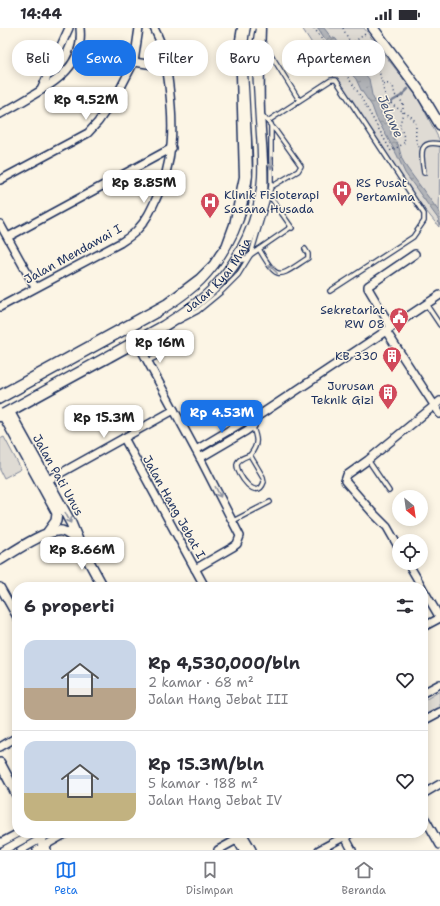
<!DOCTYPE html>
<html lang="id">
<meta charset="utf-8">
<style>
:root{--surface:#fff;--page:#f7f7f7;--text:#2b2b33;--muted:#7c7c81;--line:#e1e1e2;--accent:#1a73e8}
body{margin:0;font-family:"Shantell Sans",sans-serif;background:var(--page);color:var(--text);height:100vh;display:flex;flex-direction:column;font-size:15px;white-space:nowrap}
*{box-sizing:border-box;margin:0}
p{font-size:13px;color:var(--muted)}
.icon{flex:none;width:22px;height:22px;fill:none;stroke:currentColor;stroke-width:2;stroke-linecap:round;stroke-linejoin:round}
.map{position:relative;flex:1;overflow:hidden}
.sheet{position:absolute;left:12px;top:554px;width:416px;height:256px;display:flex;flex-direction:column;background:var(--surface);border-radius:16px;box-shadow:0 2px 10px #0003}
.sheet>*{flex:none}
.guide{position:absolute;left:12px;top:12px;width:416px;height:36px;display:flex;gap:8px}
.needle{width:26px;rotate:151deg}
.fabs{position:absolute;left:392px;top:462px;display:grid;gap:8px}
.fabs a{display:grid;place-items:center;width:36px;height:36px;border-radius:50%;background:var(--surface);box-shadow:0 2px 10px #0003;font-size:20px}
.price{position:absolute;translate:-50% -34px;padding:0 9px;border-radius:8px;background:#fff;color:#222;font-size:13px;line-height:26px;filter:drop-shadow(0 1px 2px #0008)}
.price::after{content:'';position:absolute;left:50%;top:24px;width:12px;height:9px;margin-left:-6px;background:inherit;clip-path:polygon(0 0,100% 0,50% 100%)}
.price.selected{background:var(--accent);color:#fff}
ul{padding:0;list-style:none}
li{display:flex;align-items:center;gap:12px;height:100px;padding:0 12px}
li+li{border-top:1px solid var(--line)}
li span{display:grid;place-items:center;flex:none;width:112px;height:80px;border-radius:12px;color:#555}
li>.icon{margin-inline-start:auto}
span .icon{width:48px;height:48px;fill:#fffc;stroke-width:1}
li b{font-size:17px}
h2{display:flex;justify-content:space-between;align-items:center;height:48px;padding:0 12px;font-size:17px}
.pill{padding:0 14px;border-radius:16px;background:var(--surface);box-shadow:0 2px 10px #0003;font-size:14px;line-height:36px}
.pill.selected{background:var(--accent);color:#fff}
.status{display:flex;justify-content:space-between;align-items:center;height:28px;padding:0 20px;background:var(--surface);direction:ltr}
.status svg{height:11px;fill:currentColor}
.dock{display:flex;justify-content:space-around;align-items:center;height:56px;border-top:1px solid var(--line);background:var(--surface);font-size:11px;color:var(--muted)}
.dock a{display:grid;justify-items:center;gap:2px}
.dock .selected{color:var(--accent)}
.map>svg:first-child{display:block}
.park{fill:#dfdbd4;stroke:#7d8599}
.water{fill:url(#water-ripples);stroke:#767f94}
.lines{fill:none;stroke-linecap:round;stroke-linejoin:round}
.stream{stroke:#767f94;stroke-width:2.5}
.service-casing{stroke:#1b2f5e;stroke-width:6}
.minor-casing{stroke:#1b2f5e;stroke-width:10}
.tertiary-casing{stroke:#1b2f5e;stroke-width:12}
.primary-casing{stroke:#1b2f5e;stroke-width:15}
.path{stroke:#1b2f5e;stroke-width:1.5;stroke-dasharray:1 3;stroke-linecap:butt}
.service{stroke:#fcf5e5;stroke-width:3.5}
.minor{stroke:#fcf5e5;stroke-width:7}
.tertiary{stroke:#fcf5e5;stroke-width:9}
.primary{stroke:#fcf5e5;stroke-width:12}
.service-bridge-casing{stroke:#1b2f5e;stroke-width:6;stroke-linecap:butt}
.service-bridge{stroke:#fcf5e5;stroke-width:3.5}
.oneway{stroke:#8c92a2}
.labels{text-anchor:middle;stroke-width:3;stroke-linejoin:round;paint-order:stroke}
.poi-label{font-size:12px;fill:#1b2f5e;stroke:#fcf5e5;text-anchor:end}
.street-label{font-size:12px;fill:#1b2f5e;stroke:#fcf5e5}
.water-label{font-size:13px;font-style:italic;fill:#485779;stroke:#fcf5e5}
</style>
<div class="status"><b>14:44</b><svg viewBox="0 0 49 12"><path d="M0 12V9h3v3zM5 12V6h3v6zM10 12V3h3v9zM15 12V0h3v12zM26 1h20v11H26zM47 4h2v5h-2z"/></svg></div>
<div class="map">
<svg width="440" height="822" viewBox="0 0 440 822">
<defs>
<pattern id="water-ripples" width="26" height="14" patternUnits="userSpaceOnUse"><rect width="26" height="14" fill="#b2b4b8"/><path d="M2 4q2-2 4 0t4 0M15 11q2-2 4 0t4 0" fill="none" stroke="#909399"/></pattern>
</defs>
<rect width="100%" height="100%" fill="#fcf5e5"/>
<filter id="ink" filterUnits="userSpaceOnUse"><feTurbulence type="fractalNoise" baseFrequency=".025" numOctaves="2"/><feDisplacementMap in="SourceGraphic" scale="8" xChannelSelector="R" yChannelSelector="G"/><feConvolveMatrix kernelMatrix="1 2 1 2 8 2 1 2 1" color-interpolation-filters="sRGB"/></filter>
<g filter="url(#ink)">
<g class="park">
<polygon points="302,0 364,0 418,70 440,113 439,199 397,147"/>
<polygon points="4,409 21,441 4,450 0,442 0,411"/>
<polygon points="440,663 440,682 423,691 423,673"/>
</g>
<polygon class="water" points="318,0 324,0 331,9 336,11 350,35 356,42 365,46 369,51 372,67 376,76 389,90 391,93 391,108 398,116 402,131 407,140 440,185 440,197 438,194 439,192 405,145 397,127 376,89 372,78 361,62 356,51 343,37 333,23 330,15 325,11"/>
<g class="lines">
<polyline class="stream" points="382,85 386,83 389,75 401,68 408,61"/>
<g class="service-casing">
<g id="service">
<polyline points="262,12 299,72"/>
<polyline points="262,87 276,103 301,138 298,143 271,159"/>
<polyline points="268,93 331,52 336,52 424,186 424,193 413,209 330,263"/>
<path d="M424 145C422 129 416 111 440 116"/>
<polyline points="269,167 292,200"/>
<path d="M259 221C279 255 278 249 308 230V226L305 221"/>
<polyline points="238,233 243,232 291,199"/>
<polyline points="426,276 440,297"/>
<polyline points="179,293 198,283 221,264 238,247 251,226 271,159 271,96"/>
<polyline points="148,333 161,327 154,310 156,305"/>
<path d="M250 427C245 429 238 431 237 436 236 446 257 475 264 454L263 449 250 427C259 416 257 410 252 397"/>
<polyline points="368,432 389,463"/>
<polyline points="233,493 270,474"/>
</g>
</g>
<g class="minor-casing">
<g id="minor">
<polyline points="134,34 167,39"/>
<polyline points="41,62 69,0"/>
<path d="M0 86C10 81 20 75 30 69 57 53 84 37 80 0"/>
<polyline points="0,152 88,105 98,94 118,65 134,34 139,0"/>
<polyline points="0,196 35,259"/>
<polyline points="8,209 172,120"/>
<path d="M0 279 120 215C126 211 133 207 137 202 146 193 151 182 156 171 174 135 174 98 169 58 166 35 165 21 154 0"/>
<polyline points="129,299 200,430 240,508 237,516 233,519 195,541"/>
<polyline points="391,299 368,260 368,258 415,226"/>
<polyline points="386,303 440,386"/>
<polyline points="124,410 205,559"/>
<polyline points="196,422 243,394 255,390 440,267"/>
<polyline points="200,430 246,403 253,398 255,390"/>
<polyline points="43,455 174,382"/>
<polyline points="399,520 387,499 372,484 345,453 347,447 368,432 440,373"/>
<polyline points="408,535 422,559"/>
<polyline points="0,559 17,589"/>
<polyline points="423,561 440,590"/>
<polyline points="423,599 440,590"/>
<polyline points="423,665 440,656"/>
<polyline points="423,693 440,684"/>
<polyline points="0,719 17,709"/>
<polyline points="423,766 440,756"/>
<polyline points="423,787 440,817"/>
<polyline points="345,809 352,822"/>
<polyline points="0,815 19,805"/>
<polyline points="4,822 35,805"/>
<polyline points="21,822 51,805"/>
<polyline points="37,822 67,805"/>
<polyline points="218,822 238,811"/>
<polyline points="319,822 351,805"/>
</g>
</g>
<g class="tertiary-casing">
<g id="tertiary">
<polyline points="373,0 419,62 440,97"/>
<polyline points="0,367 71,495 80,517 103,559"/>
<polyline points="0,381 57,485 56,493 48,504"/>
<path d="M0 532C13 524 48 500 62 503 69 505 73 509 77 514"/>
<polyline points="0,735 17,767"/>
<polyline points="37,805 46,822"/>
<polyline points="234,805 244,822"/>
<polyline points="241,805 251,822"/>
</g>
</g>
<g class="primary-casing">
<g id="primary">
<polyline points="0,369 168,277 201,252 215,238 222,227 228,219 236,197 246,149 242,12 244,0"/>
<path id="s1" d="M0 387C35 368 70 348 106 329 167 295 233 265 254 192 256 183 260 174 261 166 263 139 259 111 258 84 257 56 258 28 259 0"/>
</g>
</g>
<g class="path">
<polyline points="314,0 358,64 391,123 403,116 405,113 400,96 403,85 403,75 395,67 393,58 390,56 382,55"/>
<path d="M343 0C348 11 353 21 363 28 368 32 373 33 377 39 383 50 381 63 389 73 396 82 408 84 414 92 419 99 412 109 419 119"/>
<polyline points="351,16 368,4"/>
</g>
<use href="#service" class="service"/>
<use href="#minor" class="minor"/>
<use href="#tertiary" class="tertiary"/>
<use href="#primary" class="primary"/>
<g class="service-bridge-casing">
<path id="service-bridge" d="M0 379 160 291C176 281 193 270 206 257 234 228 253 188 255 148 256 124 253 100 252 76 251 51 247 24 253 0"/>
</g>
<use href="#service-bridge" class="service-bridge"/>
</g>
<defs><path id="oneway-shaft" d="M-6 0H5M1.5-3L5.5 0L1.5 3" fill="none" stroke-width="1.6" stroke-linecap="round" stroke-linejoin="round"/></defs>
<g class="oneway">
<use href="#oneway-shaft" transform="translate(271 135) rotate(91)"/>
<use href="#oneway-shaft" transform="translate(273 241) rotate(-135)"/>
<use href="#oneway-shaft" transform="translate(218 464) rotate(63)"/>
<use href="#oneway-shaft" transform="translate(68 490) rotate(62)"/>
</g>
</g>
<defs>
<g id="hospital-pin" transform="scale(1)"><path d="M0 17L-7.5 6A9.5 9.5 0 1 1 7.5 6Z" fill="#d1495b" stroke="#fcf5e5"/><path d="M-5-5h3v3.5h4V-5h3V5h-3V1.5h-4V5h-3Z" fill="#fff"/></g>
<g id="civic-pin" transform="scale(1)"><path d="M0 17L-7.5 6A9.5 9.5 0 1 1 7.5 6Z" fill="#d1495b" stroke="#fcf5e5"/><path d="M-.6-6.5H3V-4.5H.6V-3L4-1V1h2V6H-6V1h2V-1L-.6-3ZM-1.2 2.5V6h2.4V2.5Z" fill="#fff"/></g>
<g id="building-pin" transform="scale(1)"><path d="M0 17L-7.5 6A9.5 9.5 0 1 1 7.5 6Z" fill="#d1495b" stroke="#fcf5e5"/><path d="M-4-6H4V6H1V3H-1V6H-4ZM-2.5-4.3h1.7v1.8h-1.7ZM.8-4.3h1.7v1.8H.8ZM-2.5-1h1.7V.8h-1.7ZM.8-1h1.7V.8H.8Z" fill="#fff"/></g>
</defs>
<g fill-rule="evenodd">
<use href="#hospital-pin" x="342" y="162"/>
<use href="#hospital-pin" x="210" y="174"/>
<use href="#civic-pin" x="399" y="289"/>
<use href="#building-pin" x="392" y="328"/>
<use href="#building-pin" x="388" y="365"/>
</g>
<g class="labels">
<g class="poi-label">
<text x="356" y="159" text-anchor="start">RS Pusat<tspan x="356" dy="14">Pertamina</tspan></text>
<text x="224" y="171" text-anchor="start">Klinik Fisioterapi<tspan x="224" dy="14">Sasana Husada</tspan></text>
<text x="385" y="286">Sekretariat<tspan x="385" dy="14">RW 08</tspan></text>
<text x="378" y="332">KB 330</text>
<text x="374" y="362">Jurusan<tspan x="374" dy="14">Teknik Gizi</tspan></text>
</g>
<g class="street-label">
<text transform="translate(73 226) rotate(-29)" y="4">Jalan Mendawai I</text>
<text dy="4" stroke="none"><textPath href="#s1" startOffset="261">Jalan Kyai Maja</textPath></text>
<text transform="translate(58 447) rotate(61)" y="4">Jalan Pati Unus</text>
<text transform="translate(174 479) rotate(61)" y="4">Jalan Hang Jebat I</text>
</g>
<g class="water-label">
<text transform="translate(391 88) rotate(66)" y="5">Jelawe</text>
</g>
</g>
</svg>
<div class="fabs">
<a><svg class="needle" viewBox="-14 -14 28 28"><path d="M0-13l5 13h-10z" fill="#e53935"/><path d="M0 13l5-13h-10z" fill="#7c7c81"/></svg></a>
<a><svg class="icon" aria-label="locate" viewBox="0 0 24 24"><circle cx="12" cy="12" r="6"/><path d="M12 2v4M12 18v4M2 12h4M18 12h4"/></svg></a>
</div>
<b class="price" style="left:86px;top:93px">Rp 9.52M</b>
<b class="price" style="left:144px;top:176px">Rp 8.85M</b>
<b class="price" style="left:160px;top:336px">Rp 16M</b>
<b class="price selected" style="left:222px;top:406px">Rp 4.53M</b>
<b class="price" style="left:104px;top:411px">Rp 15.3M</b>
<b class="price" style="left:82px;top:543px">Rp 8.66M</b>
<div class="guide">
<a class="pill">Beli</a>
<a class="pill selected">Sewa</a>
<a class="pill">Filter</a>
<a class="pill">Baru</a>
<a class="pill">Apartemen</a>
</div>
<section class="sheet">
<h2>6 properti<svg class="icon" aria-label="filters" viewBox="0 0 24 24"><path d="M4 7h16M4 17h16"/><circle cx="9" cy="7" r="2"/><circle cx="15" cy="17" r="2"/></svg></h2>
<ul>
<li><span style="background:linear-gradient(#c9d6e8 60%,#b9a48a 0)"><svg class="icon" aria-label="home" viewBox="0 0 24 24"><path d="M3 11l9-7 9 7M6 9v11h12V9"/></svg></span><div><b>Rp 4,530,000/bln</b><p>2 kamar · 68 m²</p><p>Jalan Hang Jebat III</p></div><svg class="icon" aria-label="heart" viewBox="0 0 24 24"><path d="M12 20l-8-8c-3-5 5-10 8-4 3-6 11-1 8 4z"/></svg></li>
<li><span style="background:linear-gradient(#c9d6e8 65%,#c2b280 0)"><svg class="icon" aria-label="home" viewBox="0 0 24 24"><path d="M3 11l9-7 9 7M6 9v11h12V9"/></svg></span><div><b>Rp 15.3M/bln</b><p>5 kamar · 188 m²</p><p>Jalan Hang Jebat IV</p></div><svg class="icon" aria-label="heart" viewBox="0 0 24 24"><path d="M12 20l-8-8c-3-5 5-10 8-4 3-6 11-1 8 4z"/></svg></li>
</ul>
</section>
</div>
<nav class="dock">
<a class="selected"><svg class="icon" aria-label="map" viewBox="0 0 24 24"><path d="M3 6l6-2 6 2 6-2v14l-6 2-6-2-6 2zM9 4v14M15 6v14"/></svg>Peta</a>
<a><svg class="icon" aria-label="saved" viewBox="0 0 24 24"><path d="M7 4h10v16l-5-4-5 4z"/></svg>Disimpan</a>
<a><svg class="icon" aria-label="home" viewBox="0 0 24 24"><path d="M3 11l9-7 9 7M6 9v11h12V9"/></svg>Beranda</a>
</nav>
